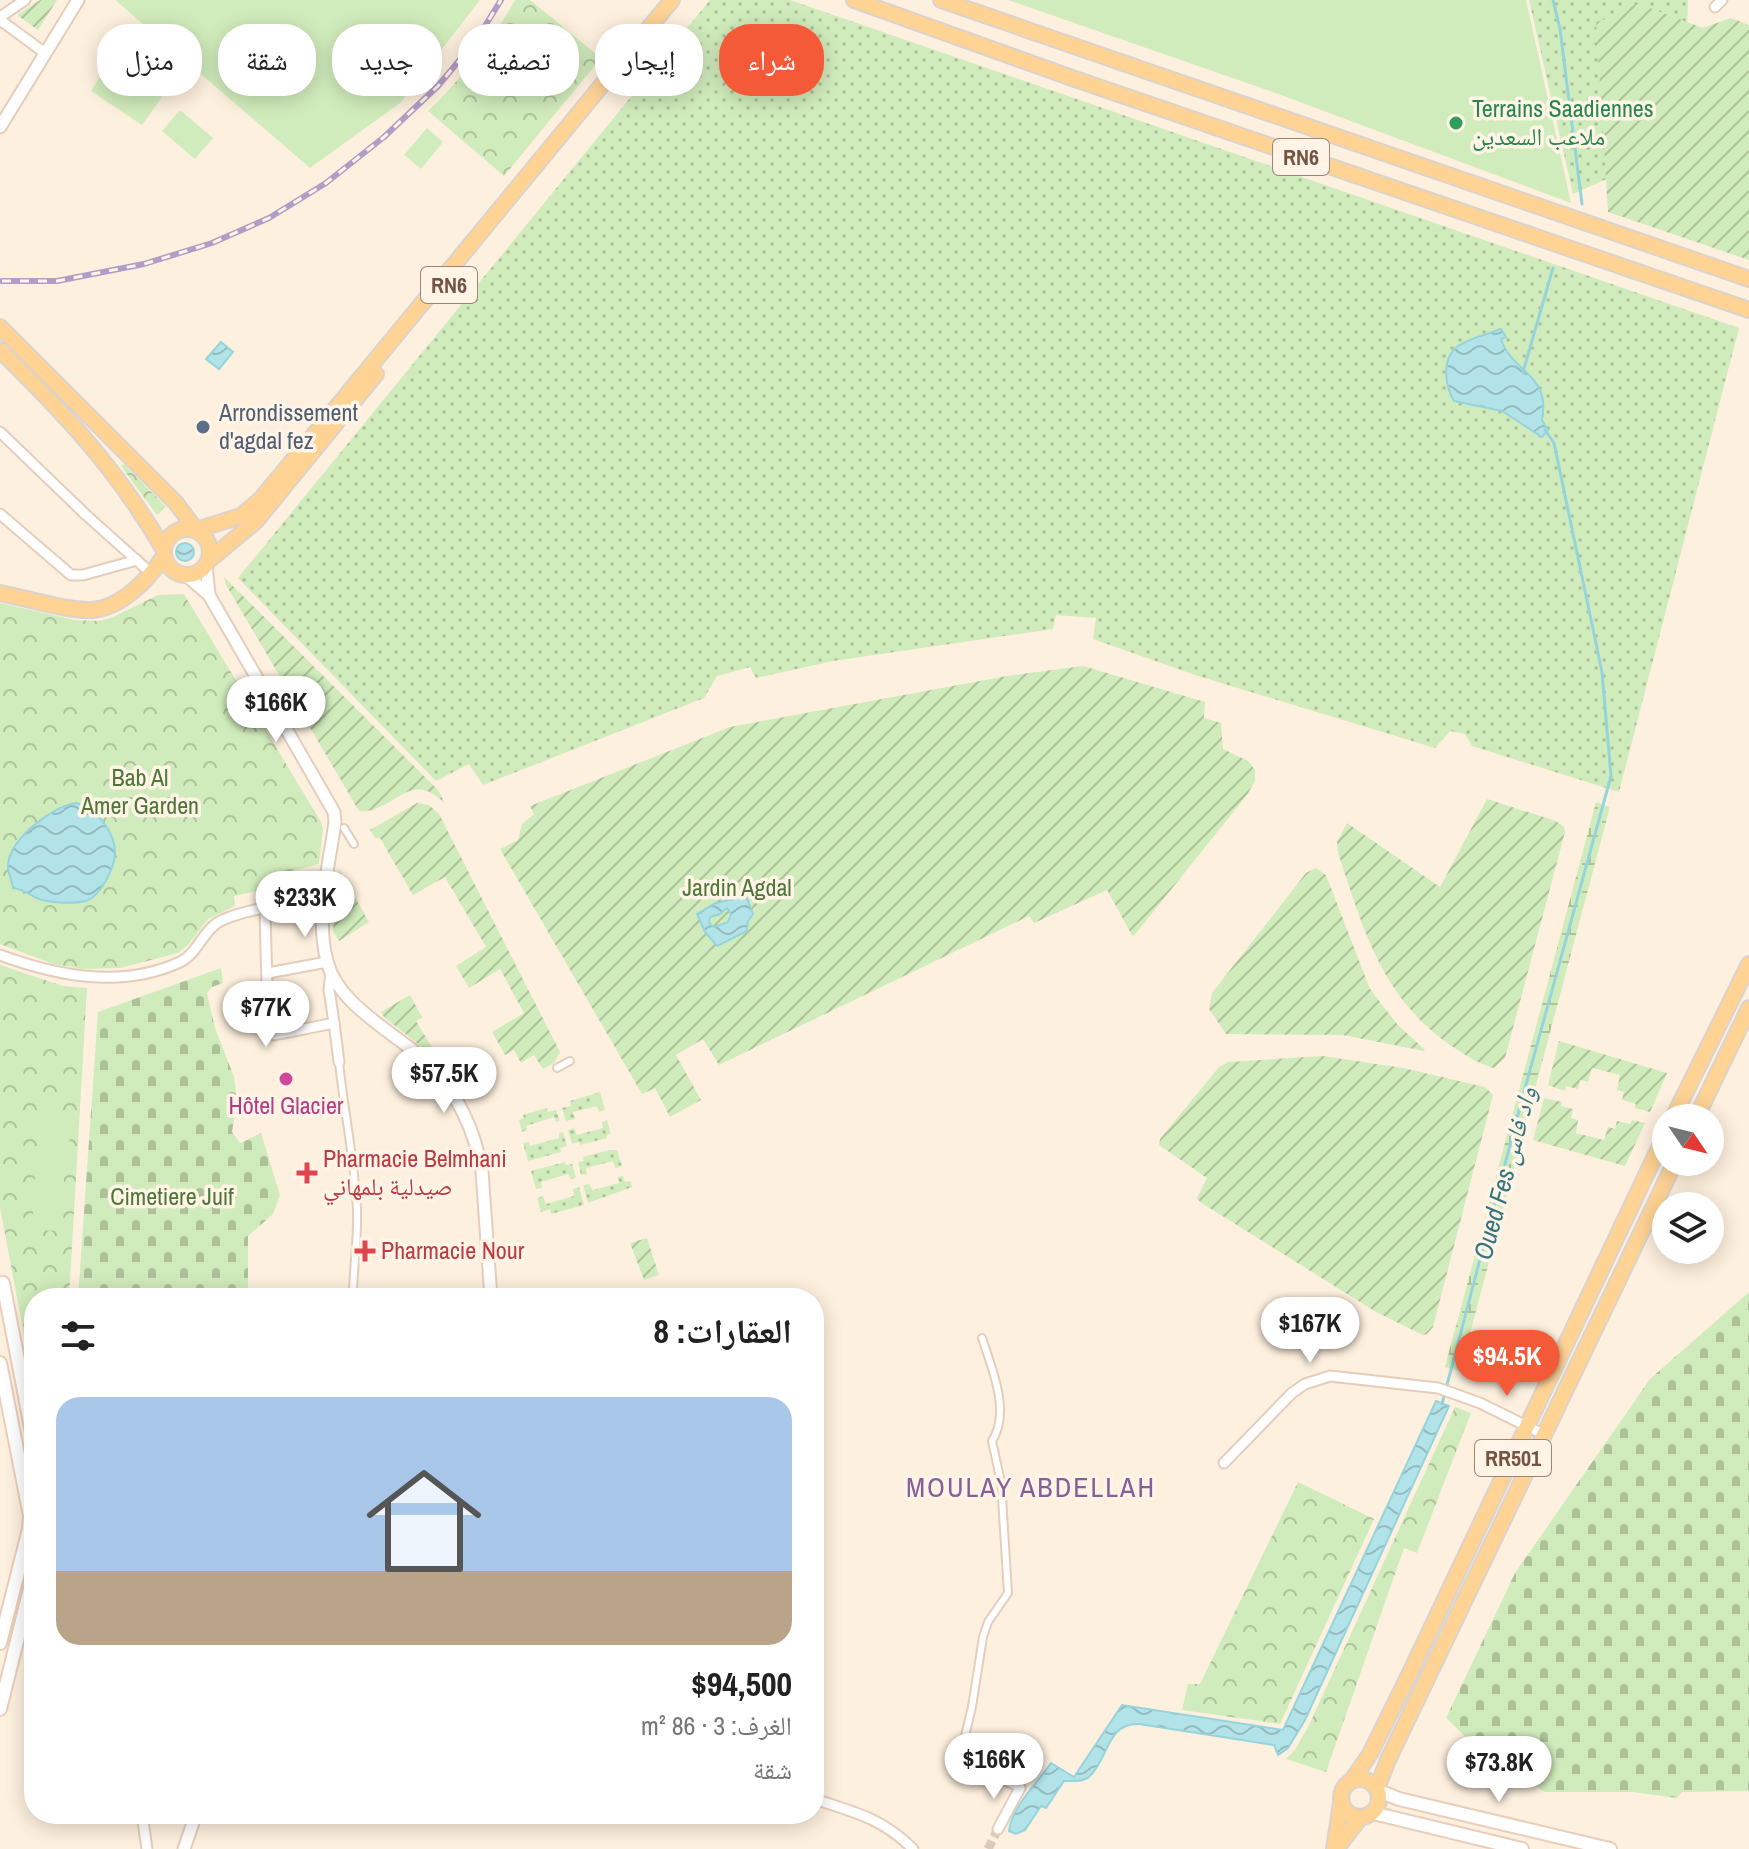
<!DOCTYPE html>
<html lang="ar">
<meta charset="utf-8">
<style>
:root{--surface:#fff;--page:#f2f2f2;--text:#222;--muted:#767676;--accent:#f45a37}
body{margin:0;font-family:"Archivo Narrow","Noto Naskh Arabic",sans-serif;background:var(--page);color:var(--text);direction:rtl;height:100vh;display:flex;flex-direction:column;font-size:30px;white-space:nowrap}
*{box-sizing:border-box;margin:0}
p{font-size:26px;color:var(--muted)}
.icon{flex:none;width:44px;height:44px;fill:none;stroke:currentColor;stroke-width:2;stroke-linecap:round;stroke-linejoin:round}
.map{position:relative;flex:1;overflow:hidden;direction:ltr}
.sheet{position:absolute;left:24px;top:1288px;width:800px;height:536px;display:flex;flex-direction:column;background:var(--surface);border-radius:32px;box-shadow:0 4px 20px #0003;direction:rtl}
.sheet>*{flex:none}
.top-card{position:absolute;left:24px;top:24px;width:800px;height:72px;direction:rtl;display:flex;gap:16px}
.needle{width:52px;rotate:125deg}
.fabs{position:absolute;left:1652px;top:1104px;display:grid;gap:16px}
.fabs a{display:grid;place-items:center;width:72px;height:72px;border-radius:50%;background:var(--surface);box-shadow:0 4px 20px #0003;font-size:40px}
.price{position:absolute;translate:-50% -68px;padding:0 18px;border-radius:28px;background:#fff;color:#222;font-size:26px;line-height:52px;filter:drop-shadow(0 2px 4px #0008)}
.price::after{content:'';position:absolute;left:50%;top:48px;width:24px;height:18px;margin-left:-12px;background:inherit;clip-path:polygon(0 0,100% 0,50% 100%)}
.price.active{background:var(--accent);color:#fff}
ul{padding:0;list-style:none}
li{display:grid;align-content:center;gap:16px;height:424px;padding:0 32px}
li span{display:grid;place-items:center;height:248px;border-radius:24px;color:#555}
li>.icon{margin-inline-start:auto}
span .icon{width:144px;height:144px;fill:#fffc;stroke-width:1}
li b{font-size:34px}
h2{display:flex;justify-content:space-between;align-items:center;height:96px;padding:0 32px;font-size:34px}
.chip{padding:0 28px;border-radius:32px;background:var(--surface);box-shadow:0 4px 20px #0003;font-size:28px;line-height:72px}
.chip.active{background:var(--accent);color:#fff}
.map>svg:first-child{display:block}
.grass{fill:url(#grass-dots)}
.wetland{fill:url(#wetland-marsh)}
.cemetery{fill:url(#cemetery-stones)}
.park{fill:url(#park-crowns)}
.garden{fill:url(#garden-furrows)}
.pitch{fill:#d1ecbc}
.water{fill:url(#water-waves);stroke:#96d4dc;stroke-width:2;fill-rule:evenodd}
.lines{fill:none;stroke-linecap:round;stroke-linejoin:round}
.stream{stroke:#96d4dc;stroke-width:3}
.minor-tunnel{stroke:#dcc9b8;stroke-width:9;stroke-dasharray:9 4.5;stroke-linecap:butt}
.pedestrian-casing{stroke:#e5cdbc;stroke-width:10}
.minor-casing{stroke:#e5cdbc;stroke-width:13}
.tertiary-casing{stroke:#e5cdbc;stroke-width:15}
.secondary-casing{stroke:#eaceb9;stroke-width:16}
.primary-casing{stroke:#dbd3ce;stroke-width:18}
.pedestrian{stroke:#fff;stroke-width:6}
.minor{stroke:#fff;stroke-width:9}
.tertiary{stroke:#fff;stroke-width:11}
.secondary{stroke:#fff;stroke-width:12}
.primary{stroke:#ffd394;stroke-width:14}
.rail-casing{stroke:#b29dc7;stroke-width:6}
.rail{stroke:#fff4e6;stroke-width:3;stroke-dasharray:9;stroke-linecap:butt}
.leisure-dot{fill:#2e9e5b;stroke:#fff4e6;stroke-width:3}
.service-dot{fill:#5c6f8a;stroke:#fff4e6;stroke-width:3}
.hotel-dot{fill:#d1479c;stroke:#fff4e6;stroke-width:3}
.health-dot{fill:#e0444e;stroke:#fff4e6;stroke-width:3}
.labels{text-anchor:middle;stroke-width:7;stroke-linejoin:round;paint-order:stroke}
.shield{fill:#fff4e6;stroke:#9f8475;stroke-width:2}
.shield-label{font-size:22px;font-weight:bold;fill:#765444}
.leisure-label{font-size:24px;fill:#27864d;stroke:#fff4e6;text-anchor:start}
.service-label{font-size:24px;fill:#4e5e75;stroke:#fff4e6;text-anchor:start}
.park-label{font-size:24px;fill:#4d7739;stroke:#fff4e6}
.hotel-label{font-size:24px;fill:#b23c85;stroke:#fff4e6}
.health-label{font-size:24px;fill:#be3a42;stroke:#fff4e6;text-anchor:start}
.water-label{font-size:26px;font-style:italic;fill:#36757e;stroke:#fff4e6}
.quarter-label{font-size:28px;letter-spacing:2px;fill:#845f9a;stroke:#fff4e6}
</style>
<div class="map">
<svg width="1749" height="1849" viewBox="0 0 1749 1849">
<defs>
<pattern id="grass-dots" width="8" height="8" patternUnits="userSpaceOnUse" patternTransform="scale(2)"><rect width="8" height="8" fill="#d1ecbc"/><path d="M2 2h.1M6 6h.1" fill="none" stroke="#aec29a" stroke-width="1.8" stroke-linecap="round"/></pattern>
<pattern id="wetland-marsh" width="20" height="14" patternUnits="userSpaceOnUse" patternTransform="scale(2)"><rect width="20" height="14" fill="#d1ecbc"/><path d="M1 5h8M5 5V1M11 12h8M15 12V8" fill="none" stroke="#aec29a"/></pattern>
<pattern id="cemetery-stones" width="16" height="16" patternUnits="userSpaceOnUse" patternTransform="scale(2)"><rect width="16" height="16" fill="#d1ecbc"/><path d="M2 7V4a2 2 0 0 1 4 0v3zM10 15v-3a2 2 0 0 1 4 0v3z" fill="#aec29a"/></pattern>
<pattern id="park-crowns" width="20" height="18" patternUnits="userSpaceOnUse" patternTransform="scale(2)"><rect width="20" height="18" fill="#d1ecbc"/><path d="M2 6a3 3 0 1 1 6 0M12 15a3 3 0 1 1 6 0" fill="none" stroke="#aec29a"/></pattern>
<pattern id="garden-furrows" width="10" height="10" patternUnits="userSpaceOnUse" patternTransform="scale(2)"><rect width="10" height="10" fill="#d1ecbc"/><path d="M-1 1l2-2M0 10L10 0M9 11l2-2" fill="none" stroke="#aec29a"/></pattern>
<pattern id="water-waves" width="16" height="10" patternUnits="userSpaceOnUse" patternTransform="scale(2)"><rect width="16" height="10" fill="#b1e3e9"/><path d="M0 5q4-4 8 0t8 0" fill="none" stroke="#95bbbe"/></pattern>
</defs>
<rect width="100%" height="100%" fill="#fef0de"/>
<g class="grass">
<polygon points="710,0 790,0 1739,328 1619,792 1472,746 1465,734 1450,731 1435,748 1195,675 1093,639 1096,618 1056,615 1053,629 833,661 756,678 750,667 717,676 704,698 483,785 469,764 436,781 238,578"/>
<polygon points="1529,0 1688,0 1686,60 1627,170 1573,194"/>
<polygon points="600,1092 605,1110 599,1112 597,1106 573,1112 575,1119 566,1121 562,1108 571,1106 570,1101"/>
<polygon points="547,1108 548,1112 556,1110 560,1121 556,1122 554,1117 526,1126 527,1130 522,1132 519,1120 524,1118 523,1115"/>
<polygon points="607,1120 611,1134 607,1135 607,1138 580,1145 579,1142 572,1144 568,1130 574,1128 577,1135 603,1128 602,1122"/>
<polygon points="563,1132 567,1146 560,1148 561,1152 528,1161 523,1143 529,1142 530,1146 559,1138 559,1133"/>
<polygon points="609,1150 617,1150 622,1166 615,1168 613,1161 586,1168 587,1174 581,1175 578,1162 584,1161 583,1157"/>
<polygon points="565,1162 566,1165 572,1164 576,1178 571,1179 568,1174 541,1182 542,1188 536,1189 531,1171"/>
<polygon points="623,1176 625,1182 631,1181 632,1187 588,1203 583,1185 589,1184 593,1190 619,1183 618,1177"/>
<polygon points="579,1187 584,1205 551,1214 550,1209 541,1212 537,1198 543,1196 546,1204 574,1196 573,1189"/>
</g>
<polygon class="wetland" points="1596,802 1610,807 1460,1371 1445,1367"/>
<g class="cemetery">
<polygon points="221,968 223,983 212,987 207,993 215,1028 234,1077 237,1101 232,1132 240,1143 261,1133 280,1195 273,1214 248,1236 248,1298 78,1298 98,1012"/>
<polygon points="1749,1292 1749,1791 1682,1792 1677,1798 1632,1792 1545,1792 1475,1746 1446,1718 1515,1573 1650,1379"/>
</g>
<g class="park">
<path d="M515 0H530L601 58 504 176 428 111C462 78 492 41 515 0Z"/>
<polygon points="124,464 166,507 157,515 121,466"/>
<polygon points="184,594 321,822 323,829 319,864 291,871 293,883 234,896 235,906 208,919 188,945 178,953 120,968 83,969 53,964 0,944 0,603 75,620 98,621 111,618 158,595"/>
<polygon points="0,965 63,986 87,988 69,1298 34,1298 34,1373 31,1373 0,1207"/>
<polygon points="1455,1407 1471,1413 1417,1553 1404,1548 1326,1772 1286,1759 1295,1750 1310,1723"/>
<polygon points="1298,1482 1374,1519 1280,1724 1182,1710 1188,1684 1200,1684"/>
</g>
<g class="garden">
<polygon points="40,0 57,0 38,30 17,15"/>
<polygon points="1637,3 1703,28 1731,18 1749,25 1749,260 1608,212 1596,22 1621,14"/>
<path d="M224 577 439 791 445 804C409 766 393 815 359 811L226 585Z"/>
<polygon points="1083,666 1205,702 1204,718 1221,723 1223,749 1248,761 1255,770 1255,781 1247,795 1133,937 1107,890 1034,923 1029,916 719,1065 703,1039 676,1055 701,1100 670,1117 655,1088 642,1094 500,849 518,840 522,824 534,814 530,806 730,727 1007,676"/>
<path d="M1487 799 1556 821 1564 827 1565 832 1505 1058 1494 1068C1478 1064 1464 1054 1450 1045 1381 997 1363 928 1338 853L1337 842 1347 823 1440 887Z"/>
<polygon points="417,803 429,805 439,814 560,1052 554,1063 543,1069 534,1055 521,1063 514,1050 505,1055 492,1032 524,1013 500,969 469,988 456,966 486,947 445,877 413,895 380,838 375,838 370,830"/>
<polygon points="1316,868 1326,875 1370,989 1397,1024 1425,1050 1424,1051 1343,1035 1226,1034 1209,1009 1212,993 1306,873"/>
<polygon points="339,869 369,922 339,941 333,931"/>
<polygon points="410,995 422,1017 416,1021 441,1062 448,1058 462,1081 455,1084 441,1062 384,1017 381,1012"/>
<polygon points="1559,1041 1667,1073 1650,1112 1635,1108 1636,1104 1622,1100 1624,1092 1617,1090 1620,1075 1592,1068 1588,1082 1580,1080 1578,1089 1566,1086 1565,1091 1548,1085"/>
<polygon points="1323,1056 1403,1068 1485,1087 1493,1095 1433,1327 1427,1334 1423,1335 1376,1312 1200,1202 1197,1198 1207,1178 1159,1145 1160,1139 1219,1067 1228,1062"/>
<polygon points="1544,1098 1562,1102 1561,1106 1573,1109 1571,1118 1578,1120 1576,1133 1604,1140 1608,1127 1615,1129 1617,1121 1630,1124 1632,1120 1645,1123 1625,1166 1533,1140"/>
<polygon points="647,1238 659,1275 644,1280 630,1243"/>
</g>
<g class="pitch">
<polygon points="115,0 480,0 400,103 310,168"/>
<polygon points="1008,0 1526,0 1571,203 1267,90"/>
<polygon points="109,62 162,97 142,125 91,91"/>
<polygon points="180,110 213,138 195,159 162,131"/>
<polygon points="427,128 443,142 421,169 404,155"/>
<polygon points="43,1112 71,1113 68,1167 40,1166"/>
<polygon points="35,1175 64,1176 62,1231 32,1230"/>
</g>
<g class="water">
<path d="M1501 329 1506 337 1501 339C1512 373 1551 373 1542 420L1548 430 1542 437 1502 411 1454 401C1445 386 1441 358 1458 346 1470 338 1488 334 1501 329Z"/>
<polygon points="221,342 233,352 219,369 206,359"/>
<circle cx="185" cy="552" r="9"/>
<path d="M76 803C96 806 116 834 115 854 114 868 101 896 86 901 73 904 55 903 42 900 32 897 24 889 13 888 12 880 7 872 8 864 11 838 53 806 76 803Z"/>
<path d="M746 896 753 914 748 921 747 931 717 946 705 932 697 914 716 903ZM727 908 731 914 728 922 714 927 709 923 710 917 720 914Z"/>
<path d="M1436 1401 1449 1406 1305 1720 1288 1748 1278 1755 1274 1745 1139 1724C1106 1723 1109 1759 1089 1777 1083 1782 1072 1781 1064 1781L1046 1808 1041 1806 1025 1830 1016 1834 1009 1831C1011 1808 1038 1782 1051 1763L1074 1777 1122 1705 1283 1730Z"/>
</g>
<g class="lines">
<g class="stream">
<polyline points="1553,0 1560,29 1582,204"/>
<polyline points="1523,372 1553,268"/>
<polyline points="1442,1404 1524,1092 1611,776 1602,672 1554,443 1545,430"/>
</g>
<polyline class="minor-tunnel" points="988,1849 998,1829"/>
<g class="pedestrian-casing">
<g id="pedestrian">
<polyline points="344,828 354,844"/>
<path d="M339 1062C344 1112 355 1161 357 1211 358 1240 353 1269 353 1298"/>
<polyline points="557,1068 570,1061"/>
<path d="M982 1338C992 1369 1011 1412 992 1441L1001 1482 1008 1593 988 1622 983 1637 972 1707 958 1765 981 1771 1020 1788"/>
</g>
</g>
<g class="minor-casing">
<g id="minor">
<polyline points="1715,7 1722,0"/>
<polyline points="0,17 25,0"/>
<polyline points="0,20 45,53"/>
<polyline points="0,432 85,514 152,574"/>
<polyline points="0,514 71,575 83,575 137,560"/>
<polyline points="265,910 267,987 274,1035 334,1023 329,989 331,974"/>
<path d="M0 955C57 976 122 989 180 962 197 954 202 933 217 923 235 911 302 900 325 898"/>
<polyline points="268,973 327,962"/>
<polyline points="334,1023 339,1062"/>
<polyline points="1224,1463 1292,1393 1305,1384 1330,1376 1438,1388 1480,1403 1545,1435"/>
<path d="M814 1799C854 1812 882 1818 913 1849"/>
<polyline points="142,1814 147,1849"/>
<polyline points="998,1829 1020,1788"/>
</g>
</g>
<g class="tertiary-casing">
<g id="tertiary">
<polyline points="0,127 78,0"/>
<polyline points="206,565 209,594"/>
<path d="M186 575 209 595 334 812 335 822C329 866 315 917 327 961 338 1006 396 1033 428 1063 457 1091 475 1132 482 1171L491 1298"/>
<polyline points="184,1849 196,1814"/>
</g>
</g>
<g class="secondary-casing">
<g id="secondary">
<polyline points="3,1283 34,1443"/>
<polyline points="0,1363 30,1516 29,1529 0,1643"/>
<polyline points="0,1709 34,1573"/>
<polyline points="1379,1791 1399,1799 1610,1849"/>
<polyline points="1373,1813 1522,1849"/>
</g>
</g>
<g class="primary-casing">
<g id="primary">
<polyline points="854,0 1075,79 1749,310"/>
<polyline points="941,0 1749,279"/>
<polyline points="0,327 176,503 196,530 241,516 261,499 672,0"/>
<path d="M0 350C66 415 117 469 164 550"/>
<circle cx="187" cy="552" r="23"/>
<polyline points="208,561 256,521 376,374"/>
<path d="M0 593C26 598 67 611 92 610 121 608 149 579 164 556"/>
<polyline points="1673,1118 1749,964"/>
<polyline points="1696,1118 1749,1008"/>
<circle cx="1360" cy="1798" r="19"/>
<polyline points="1352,1780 1370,1754 1409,1675 1666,1133"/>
<polyline points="1377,1788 1388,1760 1675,1162"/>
<polyline points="1334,1849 1341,1803"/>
<polyline points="1336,1849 1360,1818"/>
</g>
</g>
<use href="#pedestrian" class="pedestrian"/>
<use href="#minor" class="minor"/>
<use href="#tertiary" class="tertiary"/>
<use href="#secondary" class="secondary"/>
<use href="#primary" class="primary"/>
<g class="rail-casing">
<polyline id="rail" points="2,281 57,281 144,264 212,243 269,218 326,183 384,137 438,86 477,39 501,0"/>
</g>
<use href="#rail" class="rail"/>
</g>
<circle class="leisure-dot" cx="1456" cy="123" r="8"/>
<circle class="service-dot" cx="203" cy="427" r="8"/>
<circle class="hotel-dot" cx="286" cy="1079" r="8"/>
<g class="health-dot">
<path d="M303 1161h8v8h8v8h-8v8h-8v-8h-8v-8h8z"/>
<path d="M361 1239h8v8h8v8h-8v8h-8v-8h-8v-8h8z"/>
</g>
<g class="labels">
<g class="shield">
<rect x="1273" y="139" width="56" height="36" rx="6"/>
<rect x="421" y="267" width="56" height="36" rx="6"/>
<rect x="1475" y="1440" width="76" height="36" rx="6"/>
</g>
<g class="shield-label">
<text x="1301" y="165">RN6</text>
<text x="449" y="293">RN6</text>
<text x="1513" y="1466">RR501</text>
</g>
<g class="leisure-label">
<text x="1472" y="117">Terrains Saadiennes<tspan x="1472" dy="28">ملاعب السعدين</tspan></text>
</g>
<g class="service-label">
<text x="219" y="421">Arrondissement<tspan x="219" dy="28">d'agdal fez</tspan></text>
</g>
<g class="park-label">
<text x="140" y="786">Bab Al<tspan x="140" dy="28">Amer Garden</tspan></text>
<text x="737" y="896">Jardin Agdal</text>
<text x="172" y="1205">Cimetiere Juif</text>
</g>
<g class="hotel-label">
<text x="286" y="1114">Hôtel Glacier</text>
</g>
<g class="health-label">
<text x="323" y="1167">Pharmacie Belmhani<tspan x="323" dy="28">صيدلية بلمهاني</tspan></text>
<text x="381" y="1259">Pharmacie Nour</text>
</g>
<g class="water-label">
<text transform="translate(1505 1173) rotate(-75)" y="9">Oued Fes واد فاس</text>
</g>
<g class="quarter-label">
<text x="1031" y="1497">MOULAY ABDELLAH</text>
</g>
</g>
</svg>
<div class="fabs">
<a><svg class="needle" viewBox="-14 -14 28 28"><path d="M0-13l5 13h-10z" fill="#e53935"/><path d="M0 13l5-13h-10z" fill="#767676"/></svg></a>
<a><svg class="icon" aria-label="layers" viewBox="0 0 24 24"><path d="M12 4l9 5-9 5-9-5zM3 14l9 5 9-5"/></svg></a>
</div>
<b class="price" style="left:276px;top:744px">$166K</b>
<b class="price" style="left:305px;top:939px">$233K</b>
<b class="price" style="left:266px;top:1049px">$77K</b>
<b class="price" style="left:444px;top:1115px">$57.5K</b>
<b class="price" style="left:1310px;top:1365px">$167K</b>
<b class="price active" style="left:1507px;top:1398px">$94.5K</b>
<b class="price" style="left:994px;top:1801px">$166K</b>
<b class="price" style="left:1499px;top:1804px">$73.8K</b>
<div class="top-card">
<a class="chip active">شراء</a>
<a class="chip">إيجار</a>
<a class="chip">تصفية</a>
<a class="chip">جديد</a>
<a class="chip">شقة</a>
<a class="chip">منزل</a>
</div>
<section class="sheet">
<h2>العقارات: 8<svg class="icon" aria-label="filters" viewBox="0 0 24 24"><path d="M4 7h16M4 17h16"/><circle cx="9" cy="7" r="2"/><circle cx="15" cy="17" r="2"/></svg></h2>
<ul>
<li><span style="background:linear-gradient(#a9c7e8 70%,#b9a48a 0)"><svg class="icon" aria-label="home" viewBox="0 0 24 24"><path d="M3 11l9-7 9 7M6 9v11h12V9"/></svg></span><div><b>$94,500</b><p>الغرف: 3 · 86 m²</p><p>شقة</p></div></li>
</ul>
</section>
</div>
